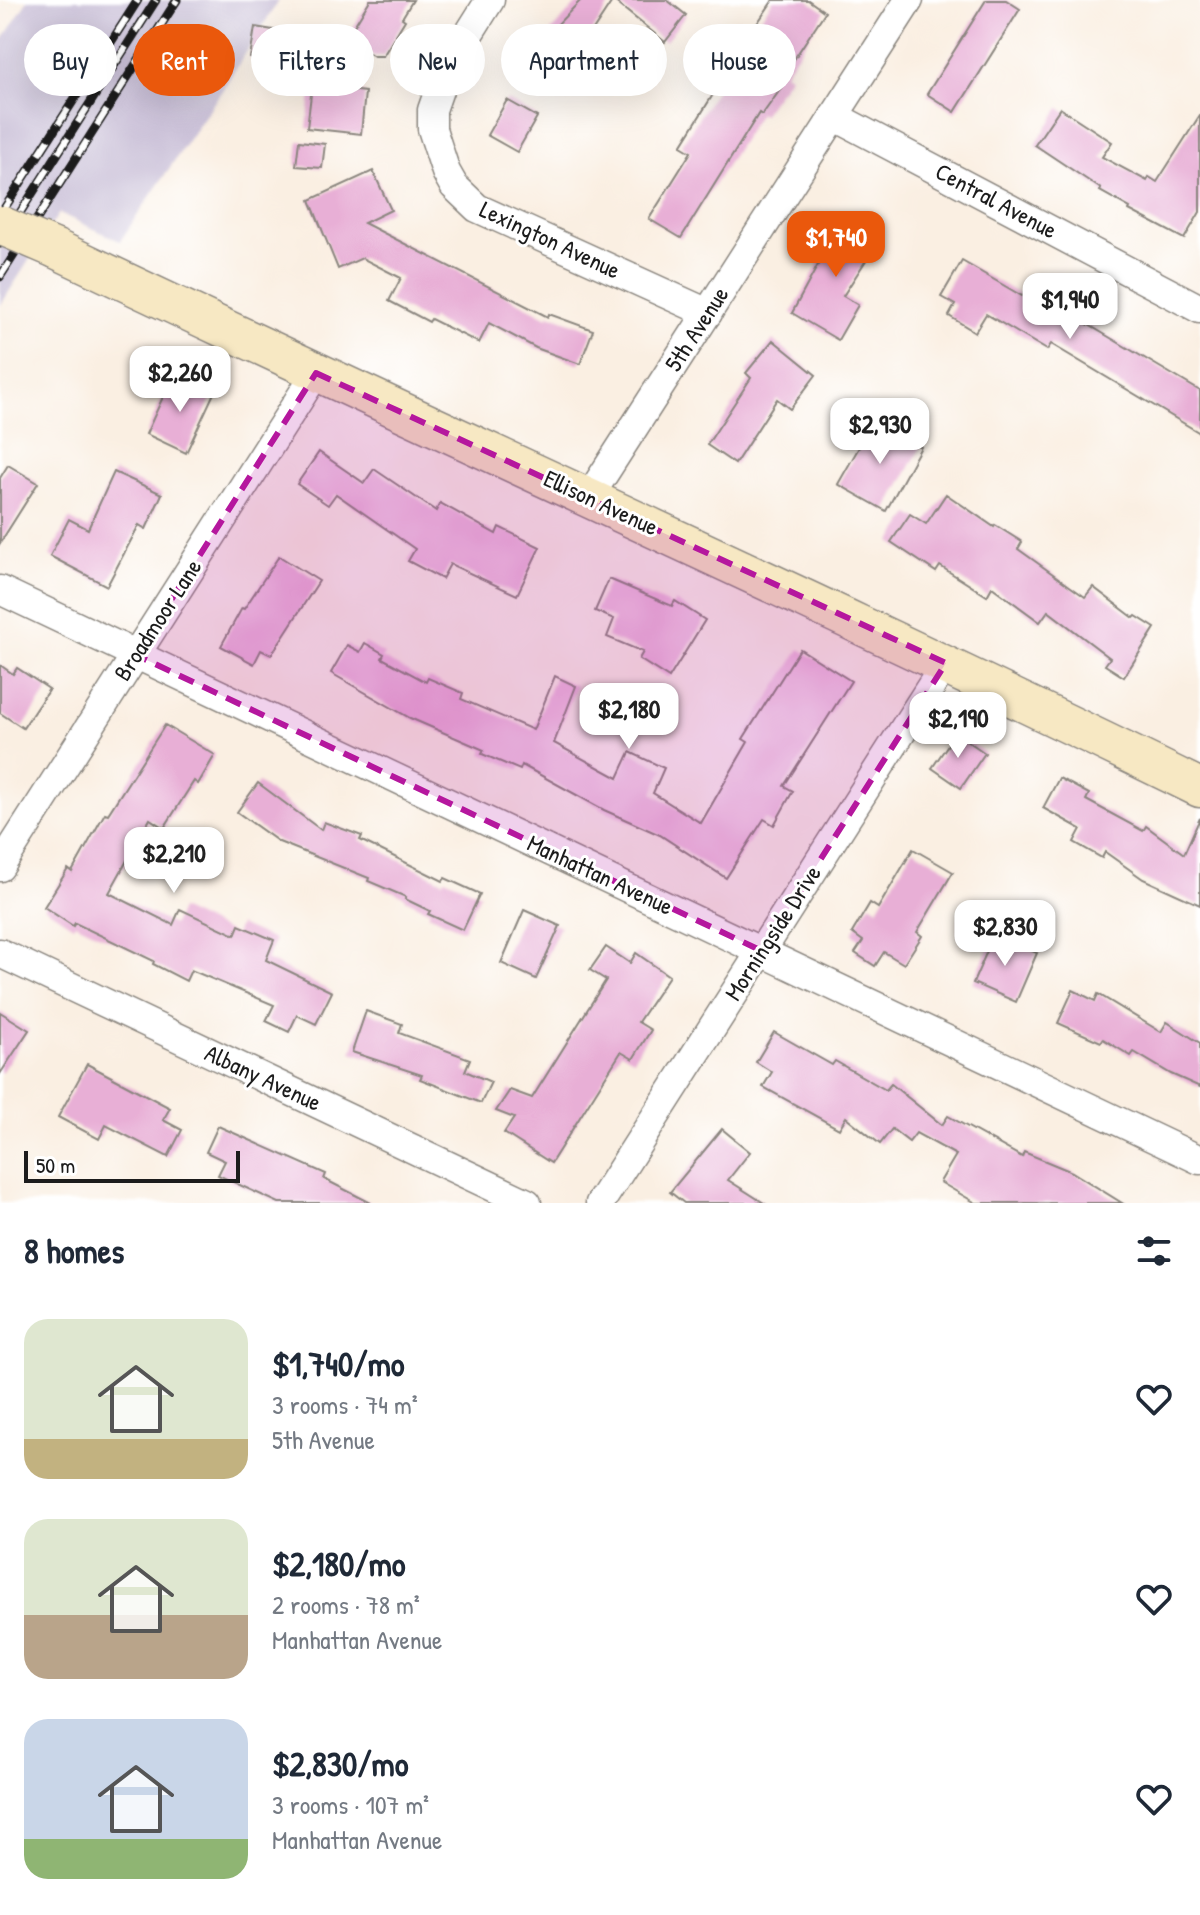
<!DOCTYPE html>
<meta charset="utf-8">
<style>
:root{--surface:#fff;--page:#f2f2f3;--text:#1f2937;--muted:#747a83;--accent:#ea580c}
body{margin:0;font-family:"Patrick Hand",sans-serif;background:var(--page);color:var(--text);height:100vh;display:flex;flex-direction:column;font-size:30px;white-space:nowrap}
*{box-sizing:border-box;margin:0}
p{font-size:26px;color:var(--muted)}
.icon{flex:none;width:44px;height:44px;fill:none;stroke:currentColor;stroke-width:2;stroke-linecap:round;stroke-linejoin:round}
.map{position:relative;height:1203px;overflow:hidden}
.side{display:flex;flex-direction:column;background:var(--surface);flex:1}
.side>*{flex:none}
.top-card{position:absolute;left:24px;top:24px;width:1152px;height:72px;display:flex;gap:16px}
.scale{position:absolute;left:24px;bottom:20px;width:216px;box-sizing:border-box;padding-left:8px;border:4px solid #1c1c1c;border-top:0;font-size:22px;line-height:28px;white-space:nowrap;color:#1c1c1c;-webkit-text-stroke:6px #fff;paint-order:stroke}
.price{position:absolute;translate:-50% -68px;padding:0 18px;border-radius:16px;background:#fff;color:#222;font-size:26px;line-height:52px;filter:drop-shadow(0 2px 4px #0008)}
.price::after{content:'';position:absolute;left:50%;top:48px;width:24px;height:18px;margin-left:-12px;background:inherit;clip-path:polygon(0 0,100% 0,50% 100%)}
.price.on{background:var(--accent);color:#fff}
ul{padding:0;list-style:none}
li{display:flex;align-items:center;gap:24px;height:200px;padding:0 24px}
li span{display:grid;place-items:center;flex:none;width:224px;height:160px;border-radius:24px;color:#555}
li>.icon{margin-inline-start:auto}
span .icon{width:96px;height:96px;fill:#fffc;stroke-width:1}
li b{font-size:34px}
h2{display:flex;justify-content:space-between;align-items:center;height:96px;padding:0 24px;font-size:34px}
.tag{padding:0 28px;border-radius:36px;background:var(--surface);box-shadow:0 8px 32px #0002;font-size:28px;line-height:72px}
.tag.on{background:var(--accent);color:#fff}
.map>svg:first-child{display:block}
.industrial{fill:#c9bfd7}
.building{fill:#e8afd6}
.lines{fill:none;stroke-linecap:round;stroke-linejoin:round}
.street-casing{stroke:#8b867f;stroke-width:31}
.secondary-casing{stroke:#8b867f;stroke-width:41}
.street{stroke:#fff;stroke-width:28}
.secondary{stroke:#f7e8c3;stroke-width:38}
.rail-casing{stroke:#1c1c1c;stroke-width:9}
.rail{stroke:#fff;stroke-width:6;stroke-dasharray:18;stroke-linecap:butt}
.secondary-bridge-casing{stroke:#8b867f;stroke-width:41;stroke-linecap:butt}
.secondary-bridge{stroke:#f7e8c3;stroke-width:38}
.marked{fill:#b5179e;fill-opacity:0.2;stroke:#b5179e;stroke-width:6;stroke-dasharray:16 10;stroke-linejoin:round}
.labels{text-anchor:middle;stroke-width:6;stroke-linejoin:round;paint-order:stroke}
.street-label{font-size:24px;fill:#1c1c1c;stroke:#fff}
</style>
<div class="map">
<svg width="1200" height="1203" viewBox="0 0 1200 1203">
<rect width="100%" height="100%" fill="#fff"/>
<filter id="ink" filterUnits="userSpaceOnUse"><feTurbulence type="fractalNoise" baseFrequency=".0125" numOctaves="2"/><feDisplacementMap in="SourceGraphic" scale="16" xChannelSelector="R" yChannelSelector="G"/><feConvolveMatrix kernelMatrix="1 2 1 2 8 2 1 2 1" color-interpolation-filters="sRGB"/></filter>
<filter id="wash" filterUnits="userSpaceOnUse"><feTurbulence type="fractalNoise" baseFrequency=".006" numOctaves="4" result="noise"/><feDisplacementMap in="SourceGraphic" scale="32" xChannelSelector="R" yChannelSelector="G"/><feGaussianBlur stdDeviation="1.8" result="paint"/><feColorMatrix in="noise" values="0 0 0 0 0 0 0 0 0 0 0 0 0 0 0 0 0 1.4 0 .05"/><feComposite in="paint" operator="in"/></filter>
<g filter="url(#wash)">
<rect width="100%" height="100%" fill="#faefe2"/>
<polygon class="industrial" points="28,0 279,0 223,89 120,241 59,213 0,306 0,44"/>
<g id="blocks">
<g class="building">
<polygon points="370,0 413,0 402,18 405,20 383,56 374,56 346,39"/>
<polygon points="581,0 613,0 572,62 549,86 523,60"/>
<polygon points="613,0 667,0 686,15 665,42"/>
<polygon points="773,0 808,0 825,12 785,73 790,76 762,115 759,113 681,238 649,219 691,152 681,146 719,85 708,77 736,38 744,43"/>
<polygon points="986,0 1006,0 1020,9 955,112 927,94"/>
<polygon points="255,27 316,37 310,68 250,58"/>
<polygon points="312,86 365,92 361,134 307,128"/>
<polygon points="507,100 537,117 517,152 487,135"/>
<polygon points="1060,108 1112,142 1102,157 1147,181 1149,177 1157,182 1200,115 1200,212 1184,239 1129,210 1130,208 1100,191 1101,189 1035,145"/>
<polygon points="299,141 325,144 322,168 296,166"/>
<polygon points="373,171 391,210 364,223 548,317 549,314 593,330 580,364 536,348 489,323 479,343 431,319 429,322 389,301 401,278 362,258 338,269 310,200"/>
<polygon points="848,216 881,237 843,296 858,305 838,340 792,313 825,252"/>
<polygon points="962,261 1022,296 1025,292 1080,324 1082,321 1200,391 1200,433 1051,344 1047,350 986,314 975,332 949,316 955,305 941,297"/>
<polygon points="773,340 816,375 790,409 777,399 735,464 707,445 751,378 746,373"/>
<polygon points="173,375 214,393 186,453 146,434"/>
<polygon points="874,421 921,447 886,511 838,484"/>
<polygon points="319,452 364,483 374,469 436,511 440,503 496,534 499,527 540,547 517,595 450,564 442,579 408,561 415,549 336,494 328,505 297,484"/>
<polygon points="8,465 38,483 0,543 0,478"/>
<polygon points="114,472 162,494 146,529 139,525 107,586 50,556 69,519 88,529"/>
<polygon points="946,494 994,527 995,525 1022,542 1018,549 1085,597 1093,587 1134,618 1136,616 1155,628 1124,677 1105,665 1110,658 1048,611 1040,622 992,587 987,596 940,566 936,572 891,542 910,514 926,524"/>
<polygon points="279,556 319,581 271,655 261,650 254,664 221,646 242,608 244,609"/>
<polygon points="609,579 672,606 675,601 705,620 669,678 639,659 643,652 607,637 614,619 595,611"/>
<polygon points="365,643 384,654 382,658 426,682 428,678 463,693 461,699 533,730 555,676 576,686 554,743 618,778 630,752 664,768 653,793 701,823 748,742 743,739 800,649 851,681 784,786 793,791 774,825 764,819 726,878 660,835 604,810 522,765 520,770 482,754 484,750 410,718 331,673 347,645 360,652"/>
<polygon points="0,665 13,674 17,668 49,689 23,728 0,713"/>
<polygon points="165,725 215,755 198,784 194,781 164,828 150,819 109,893 173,925 180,909 235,935 239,925 274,940 266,960 332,992 316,1024 297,1015 289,1032 266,1021 274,1005 191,970 186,981 153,964 154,961 75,923 73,926 44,907 68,869 72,872 105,813 108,814"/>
<polygon points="956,733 985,753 961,788 932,768"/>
<polygon points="1059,778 1089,794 1086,800 1143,831 1146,826 1184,854 1200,818 1200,905 1143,879 1105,852 1102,858 1074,842 1081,829 1043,808"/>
<polygon points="258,783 321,830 324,822 362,836 360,840 443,881 445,878 480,894 463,930 428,914 430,911 405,899 406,897 368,881 369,878 279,842 237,812"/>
<polygon points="913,849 953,872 917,932 922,936 904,964 884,952 875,966 855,953 863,941 852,933 870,903 878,908"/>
<polygon points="524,910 560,926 536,979 501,963"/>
<polygon points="994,935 1037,953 1016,1002 973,983"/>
<polygon points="606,947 630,963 636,953 669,976 638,1022 651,1030 633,1059 621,1052 551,1163 504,1133 514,1118 496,1111 510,1090 532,1098 606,980 590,970"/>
<polygon points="1073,990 1095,1001 1098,994 1161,1032 1167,1022 1200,1043 1200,1087 1171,1074 1134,1052 1131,1056 1103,1039 1101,1042 1058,1023"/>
<polygon points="366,1011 402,1024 399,1033 470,1059 465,1071 491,1082 481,1103 420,1079 422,1075 352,1052"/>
<polygon points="0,1012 29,1030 0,1074"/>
<polygon points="774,1032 832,1065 835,1061 886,1090 891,1084 942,1125 948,1116 1022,1157 1024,1152 1072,1172 1122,1203 976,1203 940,1182 956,1155 916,1133 909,1142 892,1129 880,1144 846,1117 839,1129 763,1087 772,1072 756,1062"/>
<polygon points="87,1064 170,1108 163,1120 182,1130 168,1157 106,1125 99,1139 58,1117"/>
<polygon points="218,1126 326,1174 324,1179 371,1203 279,1203 218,1175 225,1161 206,1152"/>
<polygon points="722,1129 750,1152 728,1180 764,1203 684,1203 670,1192"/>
</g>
</g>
</g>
<g filter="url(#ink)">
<use href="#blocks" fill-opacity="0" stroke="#8b867f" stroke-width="2"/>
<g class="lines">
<g class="street-casing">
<g id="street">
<polyline points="490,0 446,70 432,110 432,129 446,172 454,186 477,208 708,313"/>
<polyline points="834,116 1200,309"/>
<polyline points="589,497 909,0"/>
<polyline points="0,590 1200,1160"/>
<polyline points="0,867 316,373"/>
<polyline points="0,953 527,1203"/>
<polyline points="600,1203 946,663"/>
</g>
</g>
<g class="secondary-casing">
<path id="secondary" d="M56 249C436 430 821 602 1200 788"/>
</g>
<use href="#street" class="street"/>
<use href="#secondary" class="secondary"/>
<g class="rail-casing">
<g id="rail">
<polyline points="0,215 138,0"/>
<polyline points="0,244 156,0"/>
<polyline points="0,277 177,0"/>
</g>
</g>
<use href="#rail" class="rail"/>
<g class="secondary-bridge-casing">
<polyline id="secondary-bridge" points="0,225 56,249"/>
</g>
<use href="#secondary-bridge" class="secondary-bridge"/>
</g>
</g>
<path class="marked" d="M316 373 946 663 762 951 136 655Z"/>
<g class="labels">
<g class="street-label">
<text transform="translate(996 201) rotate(28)" y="8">Central Avenue</text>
<text transform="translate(550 240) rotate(25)" y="8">Lexington Avenue</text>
<text transform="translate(697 329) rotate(-57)" y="8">5th Avenue</text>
<text transform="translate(601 503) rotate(25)" y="8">Ellison Avenue</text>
<text transform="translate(158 620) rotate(-57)" y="8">Broadmoor Lane</text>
<text transform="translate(600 875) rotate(25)" y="8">Manhattan Avenue</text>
<text transform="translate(773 933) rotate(-57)" y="8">Morningside Drive</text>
<text transform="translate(263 1078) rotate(25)" y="8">Albany Avenue</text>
</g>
</g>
</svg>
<div class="scale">50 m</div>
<b class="price on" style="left:836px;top:279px">$1,740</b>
<b class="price" style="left:1070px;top:341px">$1,940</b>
<b class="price" style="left:180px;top:414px">$2,260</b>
<b class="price" style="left:880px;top:466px">$2,930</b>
<b class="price" style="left:629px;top:751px">$2,180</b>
<b class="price" style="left:958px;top:760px">$2,190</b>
<b class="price" style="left:174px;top:895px">$2,210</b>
<b class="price" style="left:1005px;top:968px">$2,830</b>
<div class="top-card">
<a class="tag">Buy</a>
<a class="tag on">Rent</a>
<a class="tag">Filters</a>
<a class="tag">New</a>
<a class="tag">Apartment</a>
<a class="tag">House</a>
</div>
</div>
<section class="side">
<h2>8 homes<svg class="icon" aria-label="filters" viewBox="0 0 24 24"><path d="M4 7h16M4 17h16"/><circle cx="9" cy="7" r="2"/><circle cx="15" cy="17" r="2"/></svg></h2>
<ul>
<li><span style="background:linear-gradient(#dfe7d0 75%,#c2b280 0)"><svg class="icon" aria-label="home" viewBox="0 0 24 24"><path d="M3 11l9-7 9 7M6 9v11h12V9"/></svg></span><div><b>$1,740/mo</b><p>3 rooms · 74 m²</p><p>5th Avenue</p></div><svg class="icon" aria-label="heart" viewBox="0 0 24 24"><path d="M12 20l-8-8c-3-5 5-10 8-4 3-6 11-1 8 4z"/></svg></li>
<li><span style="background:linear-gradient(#dfe7d0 60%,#b9a48a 0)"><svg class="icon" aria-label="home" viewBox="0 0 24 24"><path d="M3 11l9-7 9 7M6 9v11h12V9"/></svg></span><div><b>$2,180/mo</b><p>2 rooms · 78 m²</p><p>Manhattan Avenue</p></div><svg class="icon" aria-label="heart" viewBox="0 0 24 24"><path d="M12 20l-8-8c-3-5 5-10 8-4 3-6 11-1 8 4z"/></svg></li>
<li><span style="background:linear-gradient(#c9d6e8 75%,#8fb573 0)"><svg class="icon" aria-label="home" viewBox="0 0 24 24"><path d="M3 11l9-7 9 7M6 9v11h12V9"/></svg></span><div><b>$2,830/mo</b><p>3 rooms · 107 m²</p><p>Manhattan Avenue</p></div><svg class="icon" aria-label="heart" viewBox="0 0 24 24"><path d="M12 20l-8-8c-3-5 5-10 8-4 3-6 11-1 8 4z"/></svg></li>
</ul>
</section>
